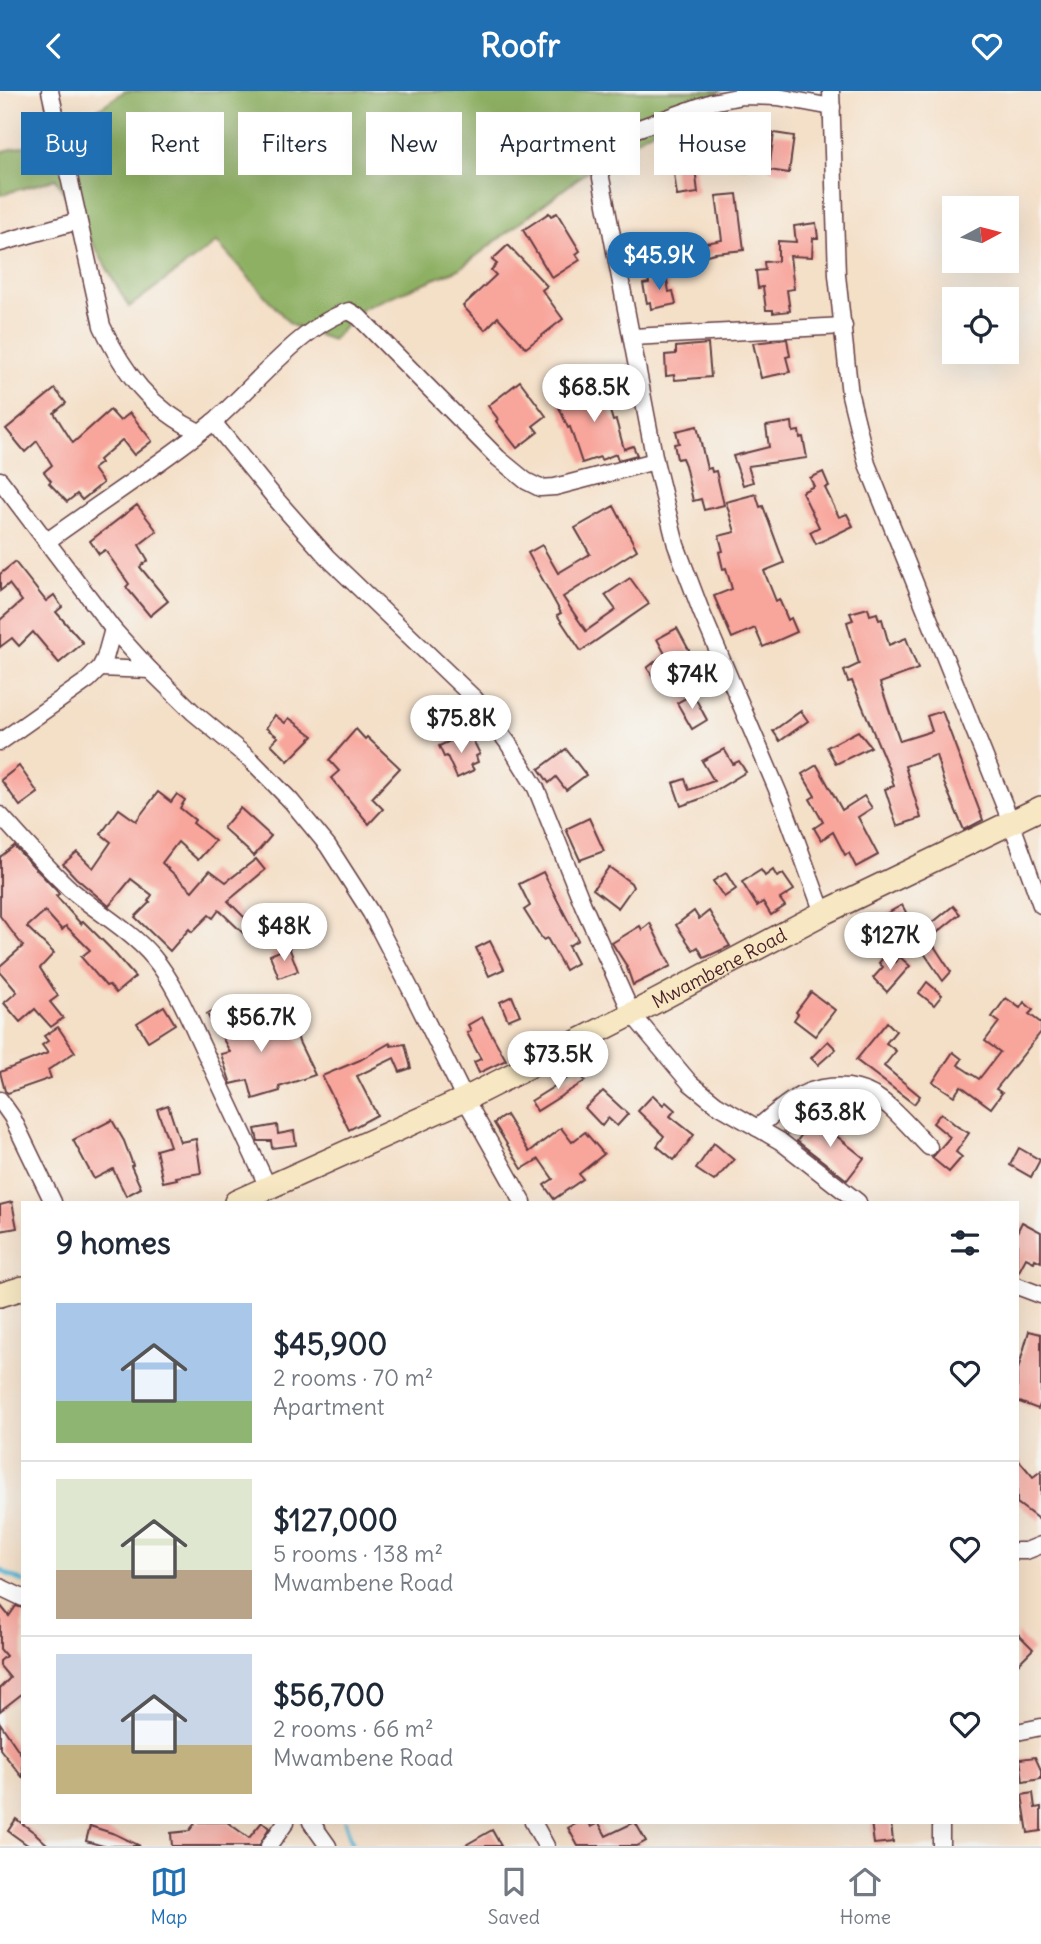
<!DOCTYPE html>
<meta charset="utf-8">
<style>
:root{--surface:#fff;--page:#f6f6f7;--text:#1f2937;--muted:#747a83;--line:#e0e1e3;--accent:#1f6fb2}
body{margin:0;font-family:Delius,sans-serif;background:var(--page);color:var(--text);height:100vh;display:flex;flex-direction:column;font-size:26px;white-space:nowrap}
*{box-sizing:border-box;margin:0}
p{font-size:23px;color:var(--muted)}
.icon{flex:none;width:38px;height:38px;fill:none;stroke:currentColor;stroke-width:2;stroke-linecap:round;stroke-linejoin:round}
.map{position:relative;flex:1;overflow:hidden}
.drawer{position:absolute;left:21px;top:1110px;width:998px;height:623px;display:flex;flex-direction:column;background:var(--surface);border-radius:0px;box-shadow:0 7px 28px #0002}
.drawer>*{flex:none}
.banner{position:absolute;left:21px;top:21px;width:999px;height:63px;display:flex;gap:14px}
.needle{width:46px;rotate:83deg}
.tools{position:absolute;left:942px;top:105px;display:grid;gap:14px}
.tools a{display:grid;place-items:center;width:77px;height:77px;border-radius:0px;background:var(--surface);box-shadow:0 7px 28px #0002;font-size:35px}
.price{position:absolute;translate:-50% -60px;padding:0 16px;border-radius:24px;background:#fff;color:#222;font-size:23px;line-height:46px;filter:drop-shadow(0 2px 4px #0008)}
.price::after{content:'';position:absolute;left:50%;top:42px;width:21px;height:16px;margin-left:-10px;background:inherit;clip-path:polygon(0 0,100% 0,50% 100%)}
.price.current{background:var(--accent);color:#fff}
ul{padding:0;list-style:none}
li{display:flex;align-items:center;gap:21px;height:175px;padding:0 35px}
li+li{border-top:2px solid var(--line)}
li span{display:grid;place-items:center;flex:none;width:196px;height:140px;border-radius:0px;color:#555}
li>.icon{margin-inline-start:auto}
span .icon{width:84px;height:84px;fill:#fffc;stroke-width:1}
li b{font-size:30px}
h2{display:flex;justify-content:space-between;align-items:center;height:84px;padding:0 35px;font-size:30px}
.tag{padding:0 24px;border-radius:0px;background:var(--surface);box-shadow:0 7px 28px #0002;font-size:24px;line-height:63px}
.tag.current{background:var(--accent);color:#fff}
header{display:flex;justify-content:space-between;align-items:center;height:91px;padding:0 35px;background:var(--accent);color:#fff;font-size:32px;font-weight:800}
.tabs{display:flex;justify-content:space-around;align-items:center;height:98px;border-top:2px solid var(--line);background:var(--surface);font-size:19px;color:var(--muted)}
.tabs a{display:grid;justify-items:center;gap:4px}
.tabs .current{color:var(--accent)}
.map>svg:first-child{display:block}
.forest{fill:#8eb064;stroke:#6c6848;stroke-width:2}
.lines{fill:none;stroke-linecap:round;stroke-linejoin:round}
.stream{stroke:#58b9d7;stroke-width:4.5}
.building{fill:#f8a59b}
.street-casing{stroke:#643c42;stroke-width:19}
.secondary-casing{stroke:#643c42;stroke-width:26}
.street{stroke:#fff;stroke-width:16}
.secondary{stroke:#f7e8c3;stroke-width:23}
.labels{text-anchor:middle;stroke-width:7;stroke-linejoin:round;paint-order:stroke}
.street-label{font-size:19px;fill:#4a1f2b;stroke:#f6f6f2}
</style>
<header><svg class="icon" aria-label="back" viewBox="0 0 24 24"><path d="M15 5l-7 7 7 7"/></svg>Roofr<svg class="icon" aria-label="heart" viewBox="0 0 24 24"><path d="M12 20l-8-8c-3-5 5-10 8-4 3-6 11-1 8 4z"/></svg></header>
<div class="map">
<svg width="1041" height="1755" viewBox="0 0 1041 1755">
<rect width="100%" height="100%" fill="#f6f6f2"/>
<filter id="ink" filterUnits="userSpaceOnUse"><feTurbulence type="fractalNoise" baseFrequency=".0143" numOctaves="2"/><feDisplacementMap in="SourceGraphic" scale="14" xChannelSelector="R" yChannelSelector="G"/><feConvolveMatrix kernelMatrix="1 2 1 2 8 2 1 2 1" color-interpolation-filters="sRGB"/></filter>
<filter id="wash" filterUnits="userSpaceOnUse"><feTurbulence type="fractalNoise" baseFrequency=".00686" numOctaves="4" result="noise"/><feDisplacementMap in="SourceGraphic" scale="28" xChannelSelector="R" yChannelSelector="G"/><feGaussianBlur stdDeviation="1.57" result="paint"/><feColorMatrix in="noise" values="0 0 0 0 0 0 0 0 0 0 0 0 0 0 0 0 0 1.4 0 .05"/><feComposite in="paint" operator="in"/></filter>
<g filter="url(#wash)">
<rect width="100%" height="100%" fill="#f4dfc7"/>
<polygon class="forest" points="125,0 721,0 606,66 459,178 363,217 332,249 291,234 217,151 129,216 56,88 0,104 0,61 55,47"/>
<g class="lines">
<g class="stream">
<polyline points="0,1479 23,1491"/>
<polyline points="345,1731 353,1755"/>
</g>
</g>
<g id="blocks">
<g class="building">
<polygon points="733,22 751,26 749,36 758,40 746,77 712,67 723,34 729,36"/>
<polygon points="774,42 794,45 789,82 769,79"/>
<polygon points="690,64 691,68 694,68 698,102 677,105 672,67"/>
<polygon points="737,103 744,159 715,162 682,170 680,157 722,149 716,105"/>
<polygon points="549,122 551,125 557,122 580,160 576,163 580,169 552,187 523,139"/>
<polygon points="816,132 818,147 813,147 812,166 790,165 794,198 787,199 790,220 773,222 773,219 766,219 763,196 758,197 756,180 765,179 764,171 778,170 778,150 796,151 794,135"/>
<polygon points="508,154 547,195 542,199 563,228 526,257 498,226 485,239 463,215 496,184 491,179 497,173 492,169"/>
<polygon points="666,183 669,201 673,200 676,213 651,218 650,211 647,212 643,193 649,192 648,186"/>
<polygon points="787,248 790,265 786,266 790,281 761,287 753,252"/>
<polygon points="708,253 711,286 675,289 674,284 666,285 665,264 676,263 676,256"/>
<polygon points="597,287 599,294 602,293 613,330 616,329 624,358 633,355 637,364 618,369 616,363 601,369 600,366 582,372 570,336 568,337 558,314 578,306 574,294"/>
<polygon points="520,290 546,325 533,335 538,341 517,357 496,330 498,328 488,315"/>
<polygon points="55,298 66,312 54,322 73,352 110,319 120,330 130,322 152,350 134,364 122,349 99,369 101,372 93,378 103,392 82,409 77,403 67,411 49,392 51,390 44,381 52,374 37,350 25,361 6,338"/>
<polygon points="792,331 793,341 799,340 800,347 803,346 807,367 748,375 753,391 743,394 733,365 769,356 766,335"/>
<polygon points="697,335 707,378 711,377 712,381 716,380 724,414 704,419 701,408 693,410 685,374 682,367 677,368 674,353 679,352 676,340"/>
<polygon points="823,381 829,395 825,397 839,426 847,423 853,435 816,453 810,441 819,436 802,401 814,395 810,387"/>
<polygon points="756,403 760,416 763,415 784,472 764,480 776,510 779,508 788,529 791,527 797,541 763,556 755,537 732,547 714,505 732,498 726,477 723,478 719,461 723,460 719,445 735,441 726,411"/>
<polygon points="137,414 157,440 139,454 148,469 140,476 168,510 150,525 126,496 129,493 105,459 99,463 90,450"/>
<polygon points="614,415 637,459 563,506 586,540 616,519 605,504 630,487 649,513 581,560 557,524 561,522 528,462 542,454 558,482 590,463 575,437"/>
<polygon points="15,471 46,510 54,504 62,516 56,521 83,552 59,572 33,541 19,555 12,547 0,556 0,529 22,510 9,493 0,500 0,483"/>
<polygon points="868,517 870,524 877,522 879,529 882,528 889,554 906,547 918,578 880,592 900,650 932,640 927,625 942,620 983,729 964,739 944,692 936,664 905,675 921,727 897,735 885,698 894,695 890,681 852,590 848,591 844,580 859,573 847,531 853,529 850,522"/>
<polygon points="677,537 696,572 676,583 671,575 655,588 647,577 665,563 657,548"/>
<polygon points="693,603 707,629 692,638 677,612"/>
<polygon points="801,620 808,630 780,650 773,640"/>
<polygon points="275,624 285,632 289,627 313,645 288,670 271,653 278,646 266,637"/>
<polygon points="356,638 365,648 367,646 400,677 372,707 383,718 369,733 331,687 339,680 329,669"/>
<polygon points="858,640 871,656 836,673 827,656"/>
<polygon points="461,645 464,651 472,647 480,663 476,665 478,671 471,674 474,679 457,687 447,665 444,666 439,655"/>
<polygon points="566,658 586,684 566,699 556,686 549,692 539,678"/>
<polygon points="724,658 733,673 739,670 746,681 703,707 681,715 673,692 685,688 689,699 714,690 702,670"/>
<polygon points="817,674 842,719 864,705 872,717 858,726 878,764 856,776 849,762 845,764 833,741 821,749 814,737 823,731 810,708 815,705 802,683"/>
<polygon points="19,675 38,702 20,715 1,689"/>
<polygon points="158,701 171,711 177,703 185,709 180,717 195,729 193,732 215,750 198,769 178,751 162,772 192,800 210,779 226,791 256,768 265,779 228,810 252,834 244,843 219,819 213,827 209,824 192,841 189,838 170,860 135,826 150,811 148,810 152,804 131,788 109,815 76,787 63,773 77,761 93,777 111,751 101,743 119,718 136,730"/>
<polygon points="240,717 271,745 254,765 223,737"/>
<polygon points="589,727 604,760 580,769 566,738"/>
<polygon points="14,755 55,798 59,803 56,805 81,833 83,830 110,857 135,886 116,902 109,894 106,895 81,866 90,859 66,835 62,839 45,820 27,836 54,862 40,877 58,905 50,911 63,927 51,936 35,918 20,931 4,912 17,901 0,881 0,875 23,855 0,825 0,766"/>
<polygon points="609,776 631,792 633,796 618,817 593,798"/>
<polygon points="761,779 765,785 773,779 777,786 783,783 794,799 780,808 785,815 771,824 763,811 757,815 742,791"/>
<polygon points="543,781 578,849 568,855 577,872 565,879 547,847 543,849 524,819 530,815 519,793"/>
<polygon points="726,782 736,798 724,806 713,790"/>
<polygon points="902,814 908,825 883,839 877,828"/>
<polygon points="953,815 960,823 933,845 926,837"/>
<polygon points="694,820 699,828 709,820 730,855 704,867 698,856 693,859 676,834"/>
<polygon points="650,832 671,875 633,894 626,874 612,852 640,835 642,839"/>
<polygon points="490,850 504,878 489,885 476,857"/>
<polygon points="934,855 951,881 943,890 924,862"/>
<polygon points="289,856 298,880 279,887 270,864"/>
<polygon points="887,862 896,871 900,866 910,875 887,901 873,887 883,876 879,872"/>
<polygon points="927,891 942,904 934,914 919,902"/>
<polygon points="811,901 835,919 815,945 794,929 798,923 796,921"/>
<polygon points="512,905 520,924 508,929 500,911"/>
<polygon points="1006,907 1020,917 1024,911 1033,919 1029,923 1041,932 1041,941 996,998 1002,1002 991,1017 961,995 954,1005 933,991 953,961 962,968 958,974 979,988 1000,961 985,950 999,931 992,926"/>
<polygon points="227,912 244,942 293,929 299,951 315,984 279,996 280,1000 253,1008 248,989 231,993 221,963 230,961 215,933 213,934 207,923"/>
<polygon points="164,915 175,933 148,950 137,932"/>
<polygon points="482,926 506,969 479,982 474,971 481,968 467,942 471,940 468,934"/>
<polygon points="887,931 896,940 886,952 896,960 884,975 920,1005 914,1013 856,969"/>
<polygon points="58,936 75,961 48,979 51,987 8,1002 5,1000 0,981 48,962 42,954 48,950 44,945"/>
<polygon points="536,941 541,951 522,961 517,950"/>
<polygon points="828,950 836,958 818,974 811,967"/>
<polygon points="390,952 391,955 405,953 411,977 400,981 394,967 357,985 377,1024 349,1039 322,985 360,969"/>
<polygon points="579,980 585,990 537,1020 531,1010"/>
<polygon points="603,1000 628,1023 617,1035 608,1027 602,1035 585,1017"/>
<polygon points="653,1004 663,1014 666,1011 675,1019 670,1025 694,1044 674,1069 657,1055 664,1045 638,1020"/>
<polygon points="168,1014 180,1051 196,1048 201,1082 176,1086 177,1088 163,1091 156,1059 170,1055 157,1018"/>
<polygon points="941,1022 958,1036 969,1042 956,1061 962,1066 949,1081 932,1067 950,1046 933,1032"/>
<polygon points="506,1024 529,1061 561,1037 572,1051 585,1041 604,1063 579,1083 583,1088 554,1108 544,1094 553,1088 539,1068 522,1078 494,1032"/>
<polygon points="814,1027 864,1067 847,1089 797,1050"/>
<polygon points="112,1029 124,1050 133,1074 131,1075 141,1097 126,1105 113,1078 94,1088 73,1049"/>
<polygon points="277,1034 278,1043 294,1040 296,1054 272,1057 271,1050 258,1050 255,1038"/>
<polygon points="714,1052 734,1069 714,1090 696,1078"/>
<polygon points="1019,1057 1040,1069 1031,1086 1010,1074"/>
<polygon points="12,1111 17,1137 0,1140 0,1114"/>
<polygon points="1022,1131 1041,1141 1041,1171 1035,1168 1034,1171 1026,1167 1017,1184 1017,1141"/>
<polygon points="1029,1240 1041,1243 1041,1312 1038,1318 1017,1310 1017,1282"/>
<polygon points="1017,1367 1033,1386 1041,1380 1041,1430 1017,1412"/>
<polygon points="0,1514 9,1525 16,1515 23,1517 23,1602 0,1620 0,1597 10,1587 0,1575 0,1570 6,1565 0,1558"/>
<polygon points="1017,1542 1033,1558 1017,1574"/>
<polygon points="0,1632 23,1666 23,1687 0,1658"/>
<polygon points="1035,1666 1041,1679 1041,1688 1023,1691 1020,1668"/>
<polygon points="1033,1702 1035,1717 1041,1716 1041,1740 1028,1742 1022,1704"/>
<polygon points="16,1728 35,1742 49,1755 29,1755 8,1740"/>
<polygon points="196,1731 227,1731 249,1747 262,1731 269,1737 259,1755 172,1755 171,1742 189,1740"/>
<polygon points="579,1731 589,1731 591,1736 599,1732 606,1745 635,1731 646,1750 637,1755 578,1755 568,1737"/>
<polygon points="871,1731 891,1731 893,1751 874,1753"/>
<polygon points="90,1735 115,1743 140,1755 103,1755 86,1750"/>
<polygon points="492,1739 501,1755 464,1755"/>
</g>
</g>
</g>
<g filter="url(#ink)">
<use href="#blocks" fill-opacity="0" stroke="#643c42" stroke-width="2"/>
<g class="lines">
<g class="street-casing">
<g id="street">
<path d="M50 0 102 235C124 282 151 318 199 341"/>
<polyline points="831,0 837,184 850,304 867,373 1011,731 1041,814"/>
<polyline points="0,152 78,130"/>
<polyline points="632,246 844,235"/>
<polyline points="213,331 275,407 327,466 475,608 508,652 536,697 583,814 632,923 690,992 716,1013 780,1050 858,1111"/>
<polyline points="0,389 113,538 150,579 193,621 252,670 291,710 328,755 371,822 413,903 465,1008 523,1111"/>
<path d="M46 451C101 411 159 374 212 332 251 300 301 234 349 220L359 226 498 367 526 390 540 397 555 396 655 370"/>
<polyline points="100,577 150,579"/>
<polyline points="0,651 88,589 100,577 105,567 113,538"/>
<path d="M0 724C23 749 45 775 70 798 97 821 130 839 153 866 174 891 188 925 202 955 224 1002 246 1049 268 1096"/>
<polyline points="823,822 782,710 701,520 676,454 655,370 601,87 600,61 614,46 712,11 742,5 778,6 832,16"/>
<polyline points="0,1009 12,1026 53,1111"/>
<path d="M757 1037C768 1028 779 1018 791 1010 814 994 848 990 873 1004 892 1014 913 1040 929 1056"/>
<polyline points="1017,1195 1041,1204"/>
<polyline points="1017,1460 1026,1460 1041,1454"/>
<polyline points="0,1496 23,1507"/>
<polyline points="1017,1641 1041,1636"/>
<polyline points="311,1731 328,1755"/>
<polyline points="533,1731 546,1755"/>
<polyline points="941,1731 941,1755"/>
<polyline points="269,1755 286,1731"/>
</g>
</g>
<g class="secondary-casing">
<g id="secondary">
<path id="s1" d="M236 1111 465 1008 632 923 823 822 1041 717"/>
<polyline points="0,1204 23,1197"/>
</g>
</g>
<use href="#street" class="street"/>
<use href="#secondary" class="secondary"/>
</g>
</g>
<g class="labels">
<g class="street-label">
<text dy="7" stroke="none"><textPath href="#s1" startOffset="537">Mwambene Road</textPath></text>
</g>
</g>
</svg>
<div class="tools">
<a><svg class="needle" viewBox="-14 -14 28 28"><path d="M0-13l5 13h-10z" fill="#e53935"/><path d="M0 13l5-13h-10z" fill="#747a83"/></svg></a>
<a><svg class="icon" aria-label="locate" viewBox="0 0 24 24"><circle cx="12" cy="12" r="6"/><path d="M12 2v4M12 18v4M2 12h4M18 12h4"/></svg></a>
</div>
<b class="price current" style="left:659px;top:201px">$45.9K</b>
<b class="price" style="left:594px;top:333px">$68.5K</b>
<b class="price" style="left:692px;top:620px">$74K</b>
<b class="price" style="left:461px;top:664px">$75.8K</b>
<b class="price" style="left:284px;top:872px">$48K</b>
<b class="price" style="left:890px;top:881px">$127K</b>
<b class="price" style="left:261px;top:963px">$56.7K</b>
<b class="price" style="left:558px;top:1000px">$73.5K</b>
<b class="price" style="left:830px;top:1058px">$63.8K</b>
<div class="banner">
<a class="tag current">Buy</a>
<a class="tag">Rent</a>
<a class="tag">Filters</a>
<a class="tag">New</a>
<a class="tag">Apartment</a>
<a class="tag">House</a>
</div>
<section class="drawer">
<h2>9 homes<svg class="icon" aria-label="filters" viewBox="0 0 24 24"><path d="M4 7h16M4 17h16"/><circle cx="9" cy="7" r="2"/><circle cx="15" cy="17" r="2"/></svg></h2>
<ul>
<li><span style="background:linear-gradient(#a9c7e8 70%,#8fb573 0)"><svg class="icon" aria-label="home" viewBox="0 0 24 24"><path d="M3 11l9-7 9 7M6 9v11h12V9"/></svg></span><div><b>$45,900</b><p>2 rooms · 70 m²</p><p>Apartment</p></div><svg class="icon" aria-label="heart" viewBox="0 0 24 24"><path d="M12 20l-8-8c-3-5 5-10 8-4 3-6 11-1 8 4z"/></svg></li>
<li><span style="background:linear-gradient(#dfe7d0 65%,#b9a48a 0)"><svg class="icon" aria-label="home" viewBox="0 0 24 24"><path d="M3 11l9-7 9 7M6 9v11h12V9"/></svg></span><div><b>$127,000</b><p>5 rooms · 138 m²</p><p>Mwambene Road</p></div><svg class="icon" aria-label="heart" viewBox="0 0 24 24"><path d="M12 20l-8-8c-3-5 5-10 8-4 3-6 11-1 8 4z"/></svg></li>
<li><span style="background:linear-gradient(#c9d6e8 65%,#c2b280 0)"><svg class="icon" aria-label="home" viewBox="0 0 24 24"><path d="M3 11l9-7 9 7M6 9v11h12V9"/></svg></span><div><b>$56,700</b><p>2 rooms · 66 m²</p><p>Mwambene Road</p></div><svg class="icon" aria-label="heart" viewBox="0 0 24 24"><path d="M12 20l-8-8c-3-5 5-10 8-4 3-6 11-1 8 4z"/></svg></li>
</ul>
</section>
</div>
<nav class="tabs">
<a class="current"><svg class="icon" aria-label="map" viewBox="0 0 24 24"><path d="M3 6l6-2 6 2 6-2v14l-6 2-6-2-6 2zM9 4v14M15 6v14"/></svg>Map</a>
<a><svg class="icon" aria-label="saved" viewBox="0 0 24 24"><path d="M7 4h10v16l-5-4-5 4z"/></svg>Saved</a>
<a><svg class="icon" aria-label="home" viewBox="0 0 24 24"><path d="M3 11l9-7 9 7M6 9v11h12V9"/></svg>Home</a>
</nav>
